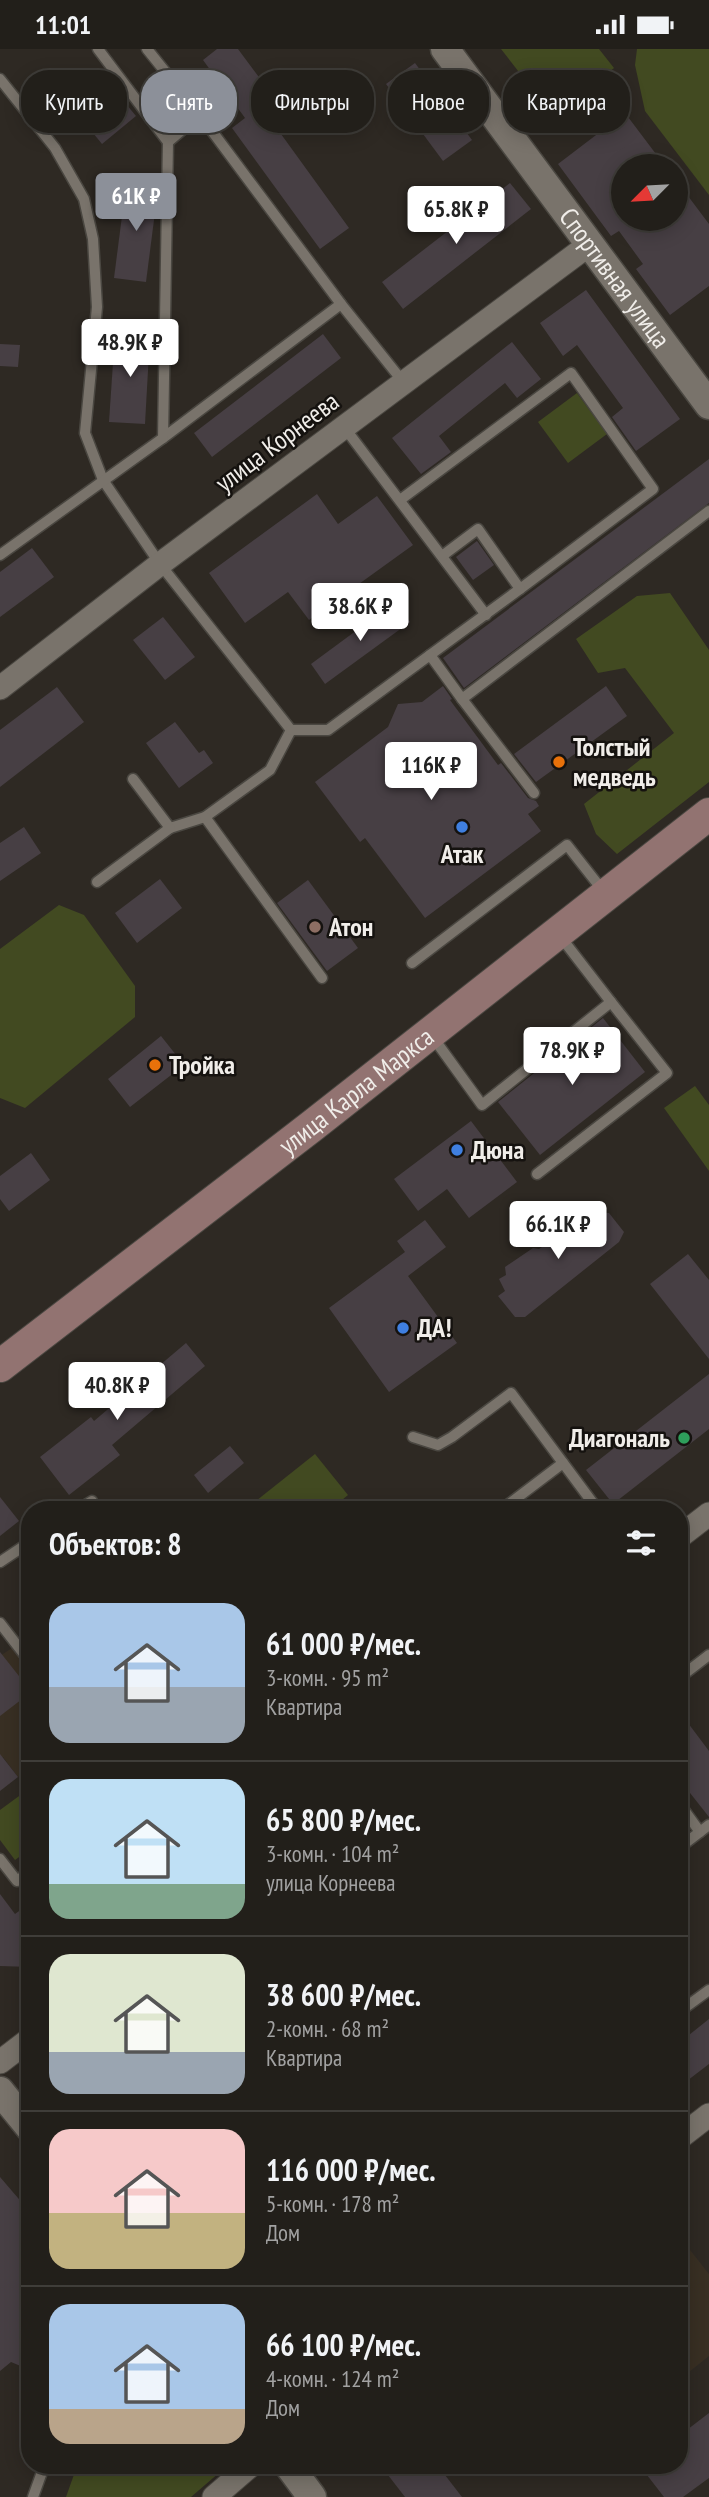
<!DOCTYPE html>
<html lang="ru">
<meta charset="utf-8">
<style>
:root{--surface:#221f1a;--page:#2e2c27;--text:#f1f3f6;--muted:#a2a2a2;--line:#3f3d39;--accent:#8c9099}
body{margin:0;font-family:"PT Sans Narrow",sans-serif;background:var(--page);color:var(--text);height:100vh;display:flex;flex-direction:column;font-size:26px;white-space:nowrap}
*{box-sizing:border-box;margin:0}
p{font-size:23px;color:var(--muted)}
.icon{flex:none;width:38px;height:38px;fill:none;stroke:currentColor;stroke-width:2;stroke-linecap:round;stroke-linejoin:round}
.map{position:relative;flex:1;overflow:hidden}
.panel{position:absolute;left:21px;top:1452px;width:667px;height:973px;display:flex;flex-direction:column;background:var(--surface);border-radius:28px;box-shadow:0 4px 18px #0003,0 0 0 2px var(--line)}
.panel>*{flex:none}
.hud{position:absolute;left:21px;top:21px;width:668px;height:63px;display:flex;gap:14px}
.needle{width:46px;rotate:246deg}
.fabs{position:absolute;left:611px;top:105px;display:grid;gap:14px}
.fabs a{display:grid;place-items:center;width:77px;height:77px;border-radius:50%;background:var(--surface);box-shadow:0 4px 18px #0003,0 0 0 2px var(--line);font-size:35px}
.price{position:absolute;translate:-50% -60px;padding:0 16px;border-radius:7px;background:#fff;color:#222;font-size:23px;line-height:46px;filter:drop-shadow(0 2px 4px #0008)}
.price::after{content:'';position:absolute;left:50%;top:42px;width:21px;height:16px;margin-left:-10px;background:inherit;clip-path:polygon(0 0,100% 0,50% 100%)}
.price.on{background:var(--accent);color:#fff}
ul{padding:0;list-style:none}
li{display:flex;align-items:center;gap:21px;height:175px;padding:0 28px}
li+li{border-top:2px solid var(--line)}
li span{display:grid;place-items:center;flex:none;width:196px;height:140px;border-radius:21px;color:#555}
li>.icon{margin-inline-start:auto}
span .icon{width:84px;height:84px;fill:#fffc;stroke-width:1}
li b{font-size:30px}
h2{display:flex;justify-content:space-between;align-items:center;height:84px;padding:0 28px;font-size:30px}
.tag{padding:0 24px;border-radius:28px;background:var(--surface);box-shadow:0 4px 18px #0003,0 0 0 2px var(--line);font-size:24px;line-height:63px}
.tag.on{background:var(--accent);color:#fff}
.status{display:flex;justify-content:space-between;align-items:center;height:49px;padding:0 35px;background:var(--surface);direction:ltr}
.status svg{height:19px;fill:currentColor}
.map>svg:first-child{display:block}
.built{fill:#382f23}
.green{fill:#424a21}
.building{fill:#473f44}
.lines{fill:none;stroke-linecap:round;stroke-linejoin:round}
.service-casing{stroke:#4a4741;stroke-width:13}
.minor-casing{stroke:#4a4741;stroke-width:25}
.tertiary-casing{stroke:#4a4741;stroke-width:31}
.secondary-casing{stroke:#4a4741;stroke-width:34}
.service{stroke:#79736b;stroke-width:10}
.minor{stroke:#79736b;stroke-width:23}
.tertiary{stroke:#79736b;stroke-width:28}
.secondary{stroke:#927371;stroke-width:32}
.food-dot{fill:#e8710a;stroke:#15120f;stroke-width:2.5}
.shop-dot{fill:#3f7fe0;stroke:#15120f;stroke-width:2.5}
.education-dot{fill:#8d6e63;stroke:#15120f;stroke-width:2.5}
.leisure-dot{fill:#2e9e5b;stroke:#15120f;stroke-width:2.5}
.labels{text-anchor:middle;stroke-width:5;stroke-linejoin:round;paint-order:stroke}
.street-label{font-size:26px;fill:#f0ede9;stroke:#15120f}
.poi-label{font-size:26px;font-weight:bold;fill:#f0ede9;stroke:#15120f;text-anchor:start}
</style>
<div class="status"><b>11:01</b><svg viewBox="0 0 49 12"><path d="M0 12V9h3v3zM5 12V6h3v6zM10 12V3h3v9zM15 12V0h3v12zM26 1h20v11H26zM47 4h2v5h-2z"/></svg></div>
<div class="map">
<svg width="709" height="2448" viewBox="0 0 709 2448">
<rect width="100%" height="100%" fill="#2e2923"/>
<g class="built">
<polygon points="30,1587 30,1719 18,1728 3,1708 0,1710 0,1607"/>
<polygon points="679,2187 709,2225 709,2307 679,2331"/>
</g>
<g class="green">
<polygon points="501,0 599,0 614,19 553,67"/>
<polygon points="637,0 709,0 709,146 645,62 635,16"/>
<polygon points="577,344 607,385 568,414 538,373"/>
<polygon points="670,544 709,601 709,733 617,805 596,785 584,755 674,684 625,619 598,624 576,590 637,547"/>
<polygon points="59,856 84,866 135,937 135,968 25,1059 0,1049 0,900"/>
<polygon points="695,1037 709,1056 709,1122 664,1059"/>
<polygon points="315,1405 348,1446 330,1461 257,1461 252,1455"/>
<polygon points="30,1739 30,1800 15,1811 0,1791 0,1761"/>
<polygon points="77,2417 227,2417 191,2448 66,2448"/>
</g>
<g class="building">
<polygon points="217,0 238,0 273,47 260,56 349,179 320,200 232,79 245,69 203,11"/>
<polygon points="415,14 472,91 443,112 386,35"/>
<polygon points="97,20 136,67 102,95 63,47"/>
<polygon points="625,64 665,117 623,117 623,170 676,170 676,131 709,175 709,237 670,266 636,220 643,215 619,182 611,187 558,115"/>
<polygon points="510,134 531,160 403,260 382,233"/>
<polygon points="126,136 158,140 146,233 114,229"/>
<polygon points="586,241 680,370 636,402 612,368 623,359 577,296 563,307 540,274"/>
<polygon points="115,284 150,286 145,375 109,373"/>
<polygon points="323,285 341,309 212,408 194,384"/>
<polygon points="512,293 541,330 517,349 505,334 439,387 451,403 421,425 392,389"/>
<polygon points="0,295 20,296 18,318 0,317"/>
<polygon points="709,410 709,454 464,639 443,609"/>
<polygon points="317,445 338,475 377,447 413,496 309,571 288,543 245,574 209,524"/>
<polygon points="477,492 494,516 473,531 456,508"/>
<polygon points="32,499 54,528 0,568 0,523"/>
<polygon points="395,553 410,573 325,635 311,615"/>
<polygon points="163,568 195,608 165,631 133,591"/>
<polygon points="443,637 452,650 450,651 498,716 501,714 528,749 536,752 539,757 528,765 541,782 425,869 365,789 360,793 315,733 388,678 398,655 422,653"/>
<polygon points="606,637 627,667 536,733 514,705"/>
<polygon points="57,638 84,673 0,738 0,681"/>
<polygon points="175,673 199,704 204,701 213,714 179,739 146,694"/>
<polygon points="24,778 41,804 0,832 0,794"/>
<polygon points="160,830 182,859 137,894 115,864"/>
<polygon points="308,831 358,899 327,922 277,854"/>
<polygon points="603,969 645,1023 540,1106 498,1053"/>
<polygon points="161,987 184,1016 130,1058 108,1030"/>
<polygon points="471,1072 517,1133 469,1169 447,1140 418,1162 394,1130"/>
<polygon points="31,1104 50,1131 9,1162 0,1150 0,1127"/>
<polygon points="592,1158 597,1163 609,1164 624,1183 619,1193 525,1268 515,1268 498,1247 505,1242 499,1230 506,1226 505,1218 533,1199 539,1200 551,1192 552,1184 574,1164 586,1163"/>
<polygon points="425,1171 446,1198 408,1227 457,1294 389,1343 329,1259 405,1203 397,1192"/>
<polygon points="688,1205 709,1231 709,1310 650,1235"/>
<polygon points="186,1294 205,1317 112,1396 120,1406 69,1446 40,1408 91,1368 94,1372"/>
<polygon points="709,1325 709,1380 613,1455 586,1421"/>
<polygon points="230,1397 244,1414 208,1444 194,1426"/>
<polygon points="0,1448 19,1472 0,1487"/>
<polygon points="0,1603 30,1641 30,1644 0,1667"/>
<polygon points="679,1662 709,1702 709,1768 679,1730"/>
<polygon points="0,1705 18,1728 0,1742"/>
<polygon points="0,1845 15,1865 30,1854 30,1918 0,1917"/>
<polygon points="709,1970 709,2015 679,2038 679,1994"/>
<polygon points="0,2128 30,2163 30,2321 11,2313 0,2322"/>
<polygon points="709,2364 709,2429 683,2448 664,2448 640,2417 679,2417 679,2387"/>
<polygon points="381,2417 438,2417 462,2448 405,2448"/>
</g>
<g class="lines">
<g class="service-casing">
<g id="service">
<polyline points="98,0 168,93 200,66 341,255 404,334"/>
<polyline points="147,0 200,66"/>
<polyline points="0,30 55,99 84,150 93,190 97,258 85,384 103,431 160,515 291,681 270,721 205,768 170,779 133,730"/>
<polyline points="168,93 163,389 341,255"/>
<polyline points="344,378 486,566"/>
<polyline points="400,451 571,324 653,440 520,540"/>
<polyline points="0,506 163,389"/>
<polyline points="430,606 520,540 478,480 442,507"/>
<polyline points="462,650 534,744"/>
<polyline points="291,681 328,681 430,606 462,650 709,462"/>
<polyline points="205,768 322,929"/>
<polyline points="97,833 170,779"/>
<polyline points="412,914 567,796 604,843"/>
<polyline points="432,987 482,1056 611,953 560,887"/>
<polyline points="537,1125 667,1024 611,953"/>
<polyline points="413,1388 438,1396 452,1388 511,1344 598,1461"/>
<polyline points="77,1461 92,1452"/>
<polyline points="501,1461 563,1414"/>
<polyline points="0,1513 30,1493"/>
<polyline points="0,1574 30,1613"/>
<polyline points="679,1629 709,1606"/>
<polyline points="679,1754 700,1783"/>
<polyline points="679,1799 709,1776"/>
<polyline points="0,1810 17,1832 30,1822"/>
<polyline points="679,1963 709,1941"/>
<polyline points="33,2448 42,2423"/>
</g>
</g>
<g class="minor-casing">
<g id="minor">
<polyline points="0,639 160,515 590,195"/>
<polyline points="679,1488 709,1465"/>
<polyline points="0,2013 30,1990"/>
<polyline points="679,2089 709,2066"/>
<polyline points="214,2448 250,2417"/>
</g>
</g>
<g class="tertiary-casing">
<g id="tertiary">
<path id="s1" d="M445 0 709 356"/>
<polyline points="0,2042 30,2079"/>
<polyline points="289,2417 312,2448"/>
</g>
</g>
<g class="secondary-casing">
<g id="secondary">
<path id="s2" d="M0 1317 312 1077 709 765"/>
</g>
</g>
<use href="#service" class="service"/>
<use href="#minor" class="minor"/>
<use href="#tertiary" class="tertiary"/>
<use href="#secondary" class="secondary"/>
</g>
<g class="food-dot">
<circle cx="559" cy="713" r="7"/>
<circle cx="155" cy="1016" r="7"/>
</g>
<g class="shop-dot">
<circle cx="462" cy="778" r="7"/>
<circle cx="457" cy="1101" r="7"/>
<circle cx="403" cy="1279" r="7"/>
</g>
<circle class="education-dot" cx="315" cy="878" r="7"/>
<circle class="leisure-dot" cx="684" cy="1389" r="7"/>
<g class="labels">
<g class="street-label">
<text dy="9" stroke="none"><textPath href="#s1" startOffset="285">Спортивная улица</textPath></text>
<text transform="translate(277 393) rotate(-37)" y="9">улица Корнеева</text>
<text dy="9" stroke="none"><textPath href="#s2" startOffset="450">улица Карла Маркса</textPath></text>
</g>
<g class="poi-label">
<text x="573" y="707">Толстый<tspan x="573" dy="30">медведь</tspan></text>
<text x="462" y="814" text-anchor="middle">Атак</text>
<text x="329" y="887">Атон</text>
<text x="169" y="1025">Тройка</text>
<text x="471" y="1110">Дюна</text>
<text x="417" y="1288">ДА!</text>
<text x="670" y="1398" text-anchor="end">Диагональ</text>
</g>
</g>
</svg>
<div class="fabs">
<a><svg class="needle" viewBox="-14 -14 28 28"><path d="M0-13l5 13h-10z" fill="#e53935"/><path d="M0 13l5-13h-10z" fill="#a2a2a2"/></svg></a>
</div>
<b class="price on" style="left:136px;top:184px">61K ₽</b>
<b class="price" style="left:456px;top:197px">65.8K ₽</b>
<b class="price" style="left:130px;top:330px">48.9K ₽</b>
<b class="price" style="left:360px;top:594px">38.6K ₽</b>
<b class="price" style="left:431px;top:753px">116K ₽</b>
<b class="price" style="left:572px;top:1038px">78.9K ₽</b>
<b class="price" style="left:558px;top:1212px">66.1K ₽</b>
<b class="price" style="left:117px;top:1373px">40.8K ₽</b>
<div class="hud">
<a class="tag">Купить</a>
<a class="tag on">Снять</a>
<a class="tag">Фильтры</a>
<a class="tag">Новое</a>
<a class="tag">Квартира</a>
</div>
<section class="panel">
<h2>Объектов: 8<svg class="icon" aria-label="filters" viewBox="0 0 24 24"><path d="M4 7h16M4 17h16"/><circle cx="9" cy="7" r="2"/><circle cx="15" cy="17" r="2"/></svg></h2>
<ul>
<li><span style="background:linear-gradient(#a9c7e8 60%,#9aa5b1 0)"><svg class="icon" aria-label="home" viewBox="0 0 24 24"><path d="M3 11l9-7 9 7M6 9v11h12V9"/></svg></span><div><b>61 000 ₽/мес.</b><p>3-комн. · 95 m²</p><p>Квартира</p></div></li>
<li><span style="background:linear-gradient(#bfe0f5 75%,#7fa58c 0)"><svg class="icon" aria-label="home" viewBox="0 0 24 24"><path d="M3 11l9-7 9 7M6 9v11h12V9"/></svg></span><div><b>65 800 ₽/мес.</b><p>3-комн. · 104 m²</p><p>улица Корнеева</p></div></li>
<li><span style="background:linear-gradient(#dfe7d0 70%,#9aa5b1 0)"><svg class="icon" aria-label="home" viewBox="0 0 24 24"><path d="M3 11l9-7 9 7M6 9v11h12V9"/></svg></span><div><b>38 600 ₽/мес.</b><p>2-комн. · 68 m²</p><p>Квартира</p></div></li>
<li><span style="background:linear-gradient(#f6c9c9 60%,#c2b280 0)"><svg class="icon" aria-label="home" viewBox="0 0 24 24"><path d="M3 11l9-7 9 7M6 9v11h12V9"/></svg></span><div><b>116 000 ₽/мес.</b><p>5-комн. · 178 m²</p><p>Дом</p></div></li>
<li><span style="background:linear-gradient(#a9c7e8 75%,#b9a48a 0)"><svg class="icon" aria-label="home" viewBox="0 0 24 24"><path d="M3 11l9-7 9 7M6 9v11h12V9"/></svg></span><div><b>66 100 ₽/мес.</b><p>4-комн. · 124 m²</p><p>Дом</p></div></li>
</ul>
</section>
</div>
